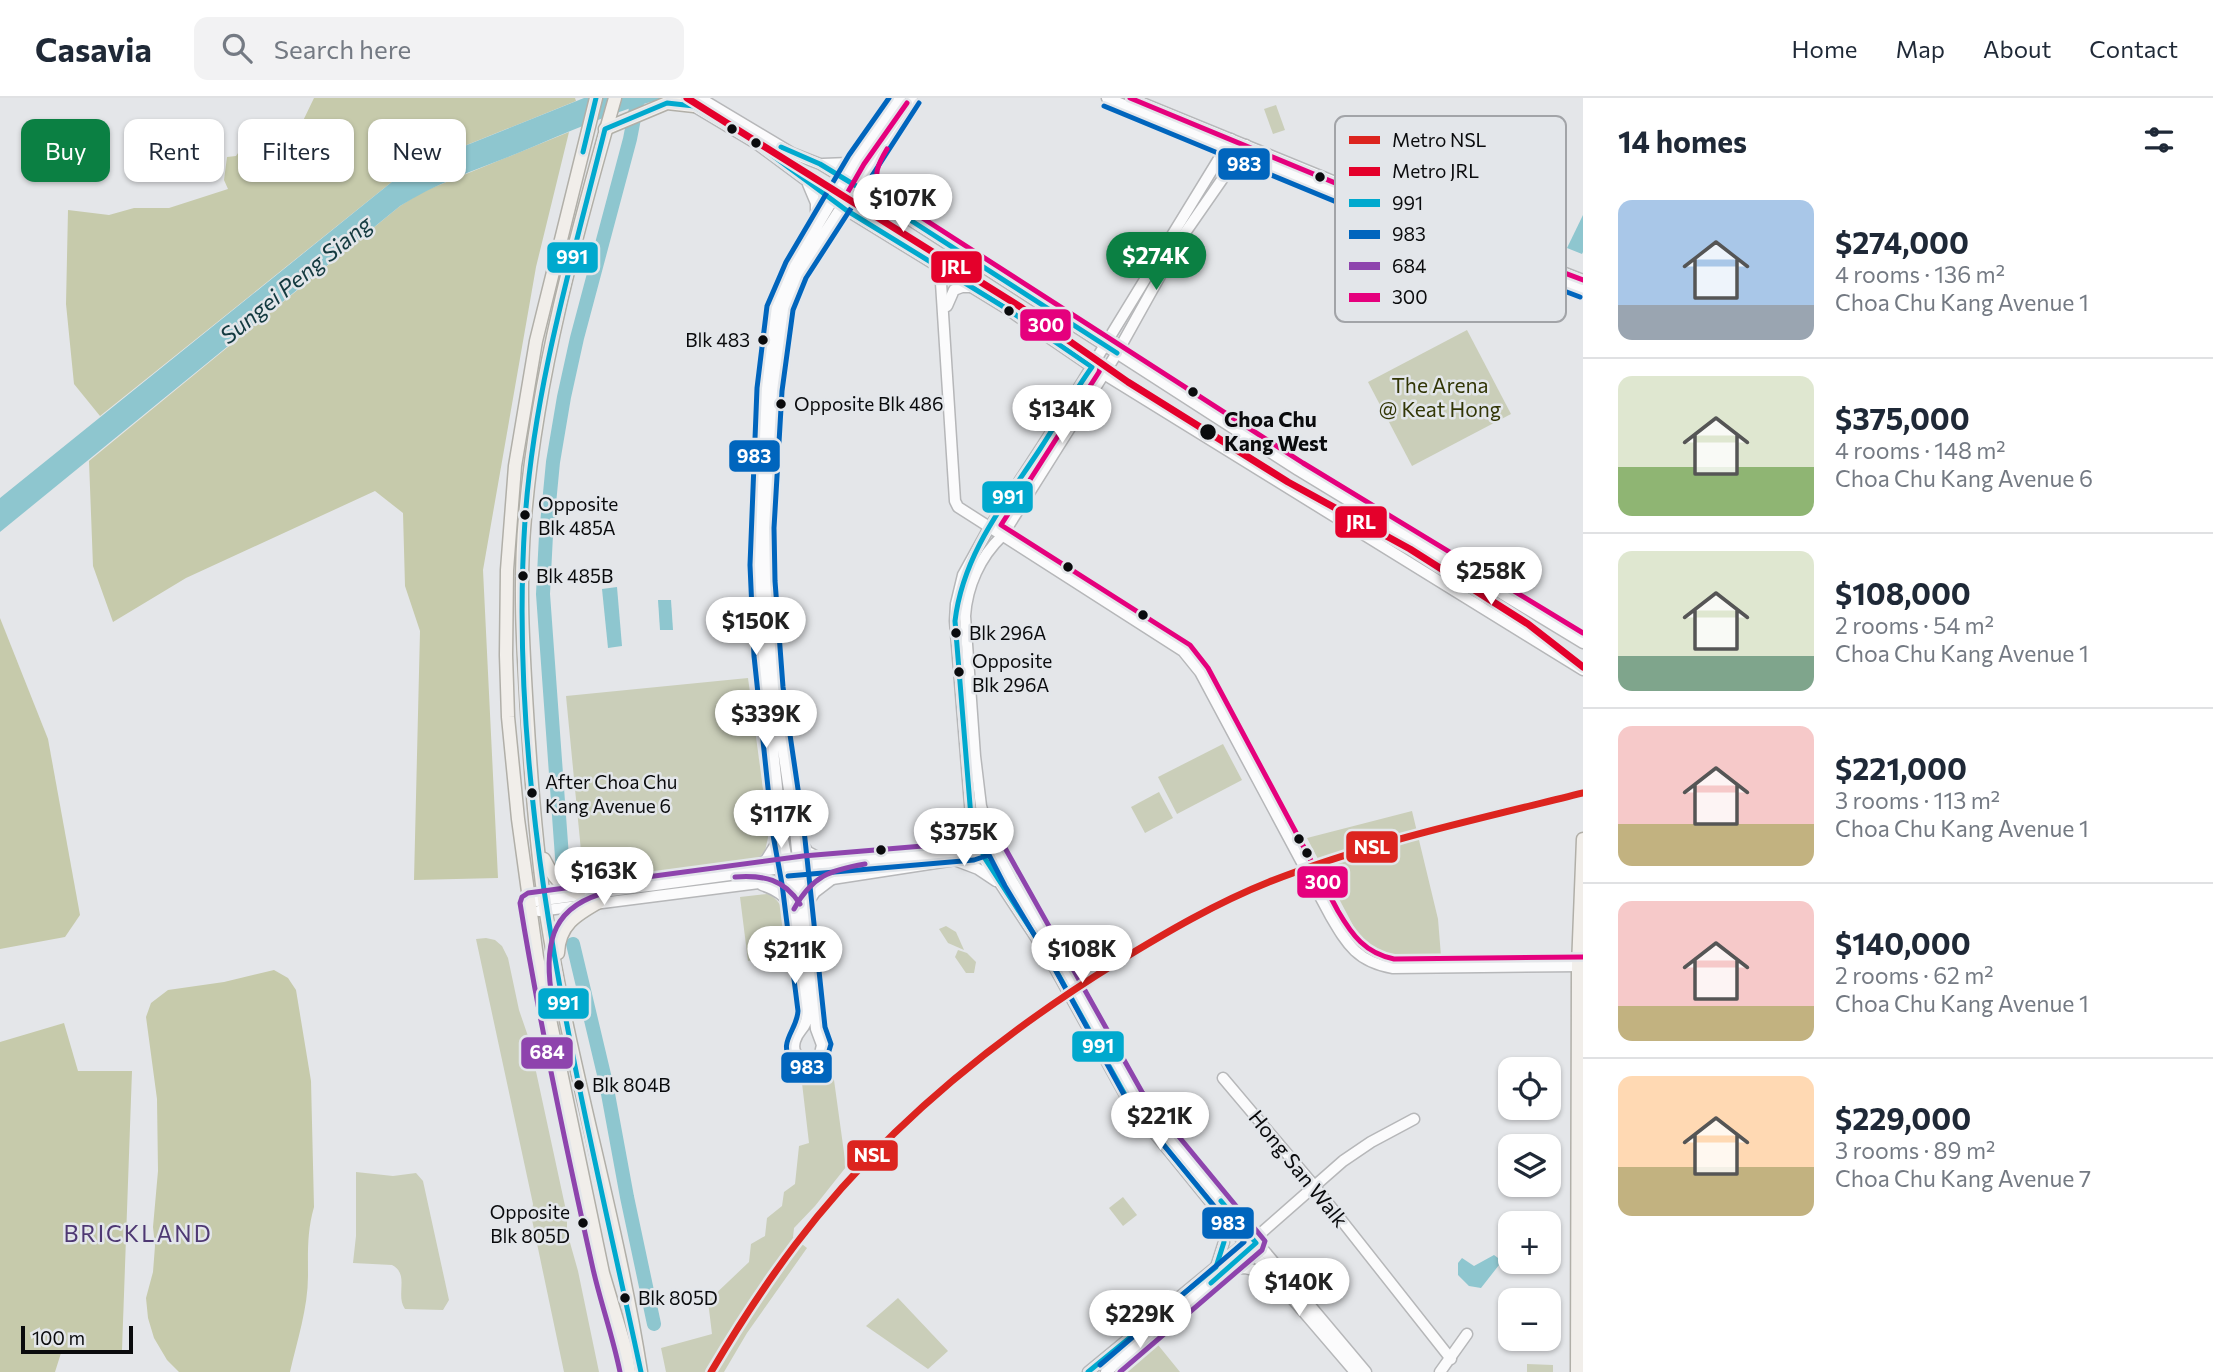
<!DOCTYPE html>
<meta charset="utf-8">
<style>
:root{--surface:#fff;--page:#f2f2f3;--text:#1f2937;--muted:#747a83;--line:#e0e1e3;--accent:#0b8043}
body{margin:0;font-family:Commissioner,sans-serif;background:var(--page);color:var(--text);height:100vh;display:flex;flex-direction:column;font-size:26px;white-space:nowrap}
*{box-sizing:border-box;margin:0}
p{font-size:23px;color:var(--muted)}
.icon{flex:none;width:38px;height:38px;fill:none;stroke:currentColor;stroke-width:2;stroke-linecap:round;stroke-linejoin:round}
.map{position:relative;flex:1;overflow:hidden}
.details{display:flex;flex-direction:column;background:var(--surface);width:630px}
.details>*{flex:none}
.top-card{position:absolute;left:21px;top:21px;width:665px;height:63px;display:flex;gap:14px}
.buttons{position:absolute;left:1498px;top:959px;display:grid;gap:14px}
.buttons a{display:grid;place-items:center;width:63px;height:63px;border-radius:14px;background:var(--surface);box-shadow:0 2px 5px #0004;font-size:35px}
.scale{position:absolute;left:21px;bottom:18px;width:112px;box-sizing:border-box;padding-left:7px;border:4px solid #0a0b0d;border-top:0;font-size:19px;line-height:24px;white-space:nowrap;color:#0a0b0d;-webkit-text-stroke:5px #e3e6ea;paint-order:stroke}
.price{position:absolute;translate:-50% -60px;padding:0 16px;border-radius:24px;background:#fff;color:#222;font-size:23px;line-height:46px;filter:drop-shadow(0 2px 4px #0008)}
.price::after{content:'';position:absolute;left:50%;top:42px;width:21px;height:16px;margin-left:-10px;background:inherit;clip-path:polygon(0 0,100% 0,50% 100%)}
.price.selected{background:var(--accent);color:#fff}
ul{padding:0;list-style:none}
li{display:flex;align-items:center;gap:21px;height:175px;padding:0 35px}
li+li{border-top:2px solid var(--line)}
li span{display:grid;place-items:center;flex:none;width:196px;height:140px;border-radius:14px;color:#555}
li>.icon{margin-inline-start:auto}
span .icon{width:84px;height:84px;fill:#fffc;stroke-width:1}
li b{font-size:30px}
h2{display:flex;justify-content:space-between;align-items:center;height:84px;padding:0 35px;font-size:30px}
.tag{padding:0 24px;border-radius:14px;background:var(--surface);box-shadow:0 2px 5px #0004;font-size:24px;line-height:63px}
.tag.selected{background:var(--accent);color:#fff}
header{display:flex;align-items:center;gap:42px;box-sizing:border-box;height:98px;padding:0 35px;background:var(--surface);border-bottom:2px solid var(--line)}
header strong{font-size:33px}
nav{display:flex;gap:38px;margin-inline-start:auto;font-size:24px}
.search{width:490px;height:63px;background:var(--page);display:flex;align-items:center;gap:18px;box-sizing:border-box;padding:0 24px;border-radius:14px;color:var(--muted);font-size:26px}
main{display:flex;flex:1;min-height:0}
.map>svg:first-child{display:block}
.green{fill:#caceb9}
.forest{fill:#c6caab}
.water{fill:#8ec6cf}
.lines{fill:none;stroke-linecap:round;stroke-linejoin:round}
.river{stroke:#8ec6cf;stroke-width:14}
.minor-casing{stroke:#b6b7b9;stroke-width:13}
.major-casing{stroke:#b1afa8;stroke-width:15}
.minor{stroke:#fbfbfc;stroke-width:10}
.major{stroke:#f1eeea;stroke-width:12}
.bus-1-casing{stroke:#e3e6ea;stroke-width:10}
.bus-2-casing{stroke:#e3e6ea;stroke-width:10}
.bus-3-casing{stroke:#e3e6ea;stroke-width:10}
.bus-4-casing{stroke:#e3e6ea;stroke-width:10}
.bus-1{stroke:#00a9ce;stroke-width:5}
.bus-2{stroke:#0065bd;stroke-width:5}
.bus-3{stroke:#8e44ad;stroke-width:5}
.bus-4{stroke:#e5007d;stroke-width:5}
.metro-1-casing{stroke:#e3e6ea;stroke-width:12}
.metro-2-casing{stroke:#e3e6ea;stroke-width:12}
.metro-1{stroke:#dc241f;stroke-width:7}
.metro-2{stroke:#e4002b;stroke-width:7}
.bus-dot{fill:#0a0b0d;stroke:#e3e6ea;stroke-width:2.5}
.labels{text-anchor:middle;stroke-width:5;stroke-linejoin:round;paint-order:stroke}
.bus-label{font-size:19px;fill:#0a0b0d;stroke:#e3e6ea;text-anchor:start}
.park-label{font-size:21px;fill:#323606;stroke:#e3e6ea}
.stop-label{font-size:21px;font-weight:bold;fill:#0a0b0d;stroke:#e3e6ea;text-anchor:start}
.street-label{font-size:21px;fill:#0a0b0d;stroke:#e3e6ea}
.water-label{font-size:23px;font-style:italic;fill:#13393f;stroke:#e3e6ea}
.neighbourhood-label{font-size:23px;letter-spacing:2px;fill:#4e3873;stroke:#e3e6ea}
.key{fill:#e3e6ea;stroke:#a2a4a8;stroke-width:2}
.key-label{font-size:19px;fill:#0a0b0d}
.line-badge{stroke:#e3e6ea;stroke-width:2.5}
.badge-label{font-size:19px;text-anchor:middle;font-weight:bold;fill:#fff}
</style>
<header>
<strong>Casavia</strong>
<div class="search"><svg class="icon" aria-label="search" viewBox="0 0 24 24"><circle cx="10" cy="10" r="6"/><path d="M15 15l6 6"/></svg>Search here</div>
<nav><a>Home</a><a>Map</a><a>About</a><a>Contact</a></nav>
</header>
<main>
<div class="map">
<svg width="1583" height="1274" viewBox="0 0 1583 1274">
<rect width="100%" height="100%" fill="#e4e6e9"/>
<g class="green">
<polygon points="1276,7 1285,32 1273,36 1264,11"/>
<polygon points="1467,232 1511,316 1412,368 1368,284"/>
<polygon points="748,580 769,735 765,753 753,766 585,794 566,598"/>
<polygon points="1223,646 1242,682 1177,716 1158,679"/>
<polygon points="1159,694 1173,720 1145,735 1131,709"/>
<path d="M1412 713 1438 821 1441 858C1403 859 1382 866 1356 833L1307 740Z"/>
<path d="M767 796C787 802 791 838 793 857L748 863 740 799Z"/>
<polygon points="946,828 956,834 964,852 948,845 939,831"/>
<polygon points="486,840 495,842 502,848 508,860 519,912 529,941 567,1117 567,1134 578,1173 599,1274 564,1274 531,1117 533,1106 476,841"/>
<polygon points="958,852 967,855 976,864 974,875 966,875 955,859"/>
<path d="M830 953 846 1069 815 1108 794 1130 793 1139 807 1150 747 1235 724 1274H666L661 1250 712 1236 708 1203 749 1164 751 1146 765 1138 767 1120 782 1108 784 1094 795 1086 799 1048 809 1045 800 968C814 972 824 967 830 953Z"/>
<path d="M356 1074 393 1078 416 1075 423 1083 449 1202 443 1212 405 1211C395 1197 410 1176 392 1167L353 1165 356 1138Z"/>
<polygon points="1123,1099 1137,1117 1123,1128 1109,1110"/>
<polygon points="898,1200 948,1253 928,1271 866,1228"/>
<polygon points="1154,1242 1180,1274 1120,1274 1124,1269"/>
<polygon points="1527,1266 1553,1267 1553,1274 1527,1274"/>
</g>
<g class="forest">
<polygon points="314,0 575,0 576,3 422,65 398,79 100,318 74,286 66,206 68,112 109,117 134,110 169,110 228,91 224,82 227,59 236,58 246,43 288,54"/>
<polygon points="569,34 536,169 483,472 498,780 414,782 420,533 405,488 403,415 375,393 186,480 113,524 93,468 89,363 400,108 422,94"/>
<polygon points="0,520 48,641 80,817 65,839 0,851"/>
<path d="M274 872 288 880 296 892 311 983 314 1109C307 1133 308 1154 308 1178 308 1210 297 1243 290 1274H179L167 1262 154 1240 148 1220 146 1200 153 1174 155 1148 153 1129 158 1073 157 1001 146 919 151 905 168 892 224 884Z"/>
<polygon points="64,925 78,973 132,973 122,1252 61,1255 55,1274 0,1274 0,944"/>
</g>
<g class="water">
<path d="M584 0H665C614 13 566 35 518 55 478 71 436 85 400 108L0 434V400L398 79 422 65Z"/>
<polygon points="1583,117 1583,154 1582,156 1567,150"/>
<polygon points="617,489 622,548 608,550 602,491"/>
<polygon points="658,502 671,502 673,532 660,532"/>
<polygon points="1494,1157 1498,1160 1499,1167 1481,1190 1469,1188 1458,1177 1458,1165 1462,1160 1474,1168"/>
</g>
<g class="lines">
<g class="river">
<polyline points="563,773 543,496 546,437 553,364 564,299 577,240 630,41 638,0"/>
<polyline points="573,846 606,985 627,1099 654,1226"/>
</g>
<g class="minor-casing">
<g id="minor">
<polyline points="680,0 757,46 846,112 1004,209 1086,265 1583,572"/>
<polyline points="700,0 792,55 820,66 876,100 1298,372 1583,545"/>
<path d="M900 0 857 61 794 167 776 210 766 291 759 467 763 558 782 736 791 785 807 913C807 933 799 929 795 943 790 960 809 966 820 956L822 947 816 931 795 733 774 590 766 483 765 430 773 292 784 210 798 176 912 0"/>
<polyline points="1107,0 1429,133 1583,191"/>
<polyline points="1130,0 1406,113 1583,182"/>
<polyline points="1231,41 1059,322 989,430 963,477 956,506 955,523 971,719 986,764 1048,858 1129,1004 1224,1121 1355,1274"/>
<path d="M1246 47 1180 142 1117 255 1002 438C980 459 967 488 965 518L975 658 981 708 990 739 1012 783 1049 842 1135 999 1366 1274"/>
<polyline points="823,66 849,65 857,61"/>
<polyline points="808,86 816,105 816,127"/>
<path d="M940 169 955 403 958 409 1183 553 1200 574 1330 817C1347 846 1357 864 1393 870L1583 868"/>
<polyline points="947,208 954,192 962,189 972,189"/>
<polyline points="798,739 808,754 827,764"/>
<polyline points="942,755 961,740 971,720"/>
<polyline points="957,763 978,771 996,783"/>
<polyline points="750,772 766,762 781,738"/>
<path d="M762 787C776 792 785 797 792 810"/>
<polyline points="529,804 804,767 961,754 987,748"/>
<polyline points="803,812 815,794 832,781"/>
<polyline points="539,813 759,785 832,781 988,757"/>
<polyline points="1223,980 1316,1090 1451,1261"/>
<polyline points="1216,1169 1224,1144 1224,1121"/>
<polyline points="1226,1171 1245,1170 1272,1176"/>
<polyline points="1088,1274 1251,1140 1260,1136 1343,1063 1371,1044 1414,1021"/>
<polyline points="1106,1274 1253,1148"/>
<polyline points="1440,1274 1467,1236"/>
</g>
</g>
<g class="major-casing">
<g id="major">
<polyline points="596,0 536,243 515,368 507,472 506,557 508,619 518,721 537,859 603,1175 625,1249 629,1274"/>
<path d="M615 0C576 137 537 277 525 419 519 485 523 549 527 614 531 681 536 749 546 815 570 970 617 1120 641 1274"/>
<polyline points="605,31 667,5 694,8"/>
<path d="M544 761C553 779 560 788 579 796"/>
<path d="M558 855C559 827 576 817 599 804"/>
<polyline points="1577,1274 1578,868 1583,741"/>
</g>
</g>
<use href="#minor" class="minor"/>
<use href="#major" class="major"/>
<g class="bus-1-casing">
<g id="bus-1">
<polyline points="781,49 820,66 876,100 1117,255"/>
<polyline points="583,54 596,0"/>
<polyline points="1211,1185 1256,1145 1221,1103"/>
<path d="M641 1274C581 994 506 711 525 422 534 289 573 160 605 31L667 5 694 8 757 46 846 112 1004 209 1092 269C1073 295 1058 324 1040 351 1004 406 963 456 955 523L971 719 984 759 1048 858 1129 1004 1224 1121V1144L1216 1169 1088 1274"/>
</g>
</g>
<g class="bus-2-casing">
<g id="bus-2">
<path d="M889 0 849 57 786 164 767 208 757 290 750 467 754 558 773 737 782 786 798 913C797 933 777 944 792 964 803 972 814 971 826 963L831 946 825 929 804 732 783 589 775 483 774 430 782 293 793 212 806 180 919 5"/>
<polyline points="1104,8 1426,141 1580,199"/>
<polyline points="788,778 974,762 989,757 1005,788 1056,873 1128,1004 1244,1144 1100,1267"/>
</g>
</g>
<g class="bus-3-casing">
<g id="bus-3">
<path d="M735 779C764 777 784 781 800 806"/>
<path d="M794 811C812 778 830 772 865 766"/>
<path d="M551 893C544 842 554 807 608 794"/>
<path d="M620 1274C613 1239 601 1206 593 1171 566 1050 540 928 520 805L522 799 528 795 803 758 971 744 993 737 1000 741 1142 994 1265 1143 1262 1152 1120 1274"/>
</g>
</g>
<g class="bus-4-casing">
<g id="bus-4">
<polyline points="1130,0 1432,125 1583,182"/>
<path d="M907 5 864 66 845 99 1009 202 1097 262 1101 267 1099 274 1001 427 1190 547 1208 570 1338 813C1352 837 1365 855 1394 861L1583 859"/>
<path d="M887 51C878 66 872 77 882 94L1303 365 1583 535"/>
</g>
</g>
<use href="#bus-1" class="bus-1"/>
<use href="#bus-2" class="bus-2"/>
<use href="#bus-3" class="bus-3"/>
<use href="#bus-4" class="bus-4"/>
<g class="metro-1-casing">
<path id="metro-1" d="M711 1274C737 1230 764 1188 795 1147 881 1033 995 940 1116 865 1165 835 1216 805 1269 784 1371 744 1478 721 1583 695"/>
</g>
<g class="metro-2-casing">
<polyline id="metro-2" points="687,0 1022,210 1128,284 1288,384 1410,451 1528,526 1583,569"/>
</g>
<use href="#metro-1" class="metro-1"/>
<use href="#metro-2" class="metro-2"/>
</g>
<g class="bus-dot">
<circle cx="732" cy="31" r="6"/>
<circle cx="756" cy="45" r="6"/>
<circle cx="1320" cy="79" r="6"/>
<circle cx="1009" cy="213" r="6"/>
<circle cx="763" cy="242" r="6"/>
<circle cx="1193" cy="294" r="6"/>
<circle cx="781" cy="306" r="6"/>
<circle cx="1208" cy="334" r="9"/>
<circle cx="525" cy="417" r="6"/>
<circle cx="1068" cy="469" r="6"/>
<circle cx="523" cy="478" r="6"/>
<circle cx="1143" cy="517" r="6"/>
<circle cx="956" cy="535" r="6"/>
<circle cx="959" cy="574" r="6"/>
<circle cx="532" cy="695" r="6"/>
<circle cx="1299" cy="741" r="6"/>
<circle cx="881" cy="752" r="6"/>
<circle cx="1307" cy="755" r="6"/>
<circle cx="579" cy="987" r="6"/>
<circle cx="583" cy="1125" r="6"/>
<circle cx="625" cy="1200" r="6"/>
</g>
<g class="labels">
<g class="bus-label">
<text x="750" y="249" text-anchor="end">Blk 483</text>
<text x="794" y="313">Opposite Blk 486</text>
<text x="538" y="413">Opposite<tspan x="538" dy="24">Blk 485A</tspan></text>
<text x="536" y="485">Blk 485B</text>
<text x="969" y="542">Blk 296A</text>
<text x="972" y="570">Opposite<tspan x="972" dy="24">Blk 296A</tspan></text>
<text x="545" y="691">After Choa Chu<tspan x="545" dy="24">Kang Avenue 6</tspan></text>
<text x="592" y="994">Blk 804B</text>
<text x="570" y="1121" text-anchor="end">Opposite<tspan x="570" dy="24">Blk 805D</tspan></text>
<text x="638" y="1207">Blk 805D</text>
</g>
<g class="park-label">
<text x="1440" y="295">The Arena<tspan x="1440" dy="24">@ Keat Hong</tspan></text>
</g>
<g class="stop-label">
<text x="1224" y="329">Choa Chu<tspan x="1224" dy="24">Kang West</tspan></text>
</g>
<g class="street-label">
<text transform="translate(1298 1071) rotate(51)" y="7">Hong San Walk</text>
</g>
<g class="water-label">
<text transform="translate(296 182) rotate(-39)" y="8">Sungei Peng Siang</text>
</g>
<g class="neighbourhood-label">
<text x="138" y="1144">BRICKLAND</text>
</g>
</g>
<rect x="1335" y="18" width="231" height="206" rx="10" class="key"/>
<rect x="1349" y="38" width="31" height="8" fill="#dc241f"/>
<rect x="1349" y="69" width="31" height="9" fill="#e4002b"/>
<rect x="1349" y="101" width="31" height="8" fill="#00a9ce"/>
<rect x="1349" y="132" width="31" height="9" fill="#0065bd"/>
<rect x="1349" y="164" width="31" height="8" fill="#8e44ad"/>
<rect x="1349" y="195" width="31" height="9" fill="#e5007d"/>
<g class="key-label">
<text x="1392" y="49">Metro NSL</text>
<text x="1392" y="80">Metro JRL</text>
<text x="1392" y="112">991</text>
<text x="1392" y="143">983</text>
<text x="1392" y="175">684</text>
<text x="1392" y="206">300</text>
</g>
<g class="line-badge">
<rect x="1217" y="49" width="54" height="34" rx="7" fill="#0065bd"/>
<rect x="546" y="143" width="53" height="33" rx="7" fill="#00a9ce"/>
<rect x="930" y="152" width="53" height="34" rx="7" fill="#e4002b"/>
<rect x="1019" y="210" width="53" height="34" rx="7" fill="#e5007d"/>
<rect x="728" y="341" width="53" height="34" rx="7" fill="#0065bd"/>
<rect x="981" y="382" width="53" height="34" rx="7" fill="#00a9ce"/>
<rect x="1334" y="407" width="54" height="34" rx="7" fill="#e4002b"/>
<rect x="1345" y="732" width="54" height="34" rx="7" fill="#dc241f"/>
<rect x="1296" y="767" width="53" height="34" rx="7" fill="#e5007d"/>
<rect x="537" y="889" width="53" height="33" rx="7" fill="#00a9ce"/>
<rect x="1071" y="932" width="54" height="33" rx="7" fill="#00a9ce"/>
<rect x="520" y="938" width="54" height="34" rx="7" fill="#8e44ad"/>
<rect x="780" y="953" width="53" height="33" rx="7" fill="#0065bd"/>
<rect x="846" y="1041" width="53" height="33" rx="7" fill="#dc241f"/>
<rect x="1201" y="1108" width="54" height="34" rx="7" fill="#0065bd"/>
</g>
<g class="badge-label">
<text x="1244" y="73">983</text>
<text x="572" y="166">991</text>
<text x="956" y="176">JRL</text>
<text x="1046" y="234">300</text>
<text x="754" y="365">983</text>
<text x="1008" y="406">991</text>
<text x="1361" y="431">JRL</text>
<text x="1372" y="756">NSL</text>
<text x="1323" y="791">300</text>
<text x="563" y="912">991</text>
<text x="1098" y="955">991</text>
<text x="547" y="961">684</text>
<text x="807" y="976">983</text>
<text x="872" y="1064">NSL</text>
<text x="1228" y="1132">983</text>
</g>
</svg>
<div class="buttons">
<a><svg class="icon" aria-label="locate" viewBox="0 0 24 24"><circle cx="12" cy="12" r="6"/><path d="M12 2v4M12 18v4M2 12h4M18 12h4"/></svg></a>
<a><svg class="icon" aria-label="layers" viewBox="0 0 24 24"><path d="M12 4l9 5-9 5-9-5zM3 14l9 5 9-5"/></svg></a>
<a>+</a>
<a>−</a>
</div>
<div class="scale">100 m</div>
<b class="price" style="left:903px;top:136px">$107K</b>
<b class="price selected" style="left:1156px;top:194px">$274K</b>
<b class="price" style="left:1062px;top:347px">$134K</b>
<b class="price" style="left:1491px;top:509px">$258K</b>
<b class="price" style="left:756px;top:559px">$150K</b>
<b class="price" style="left:766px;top:652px">$339K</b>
<b class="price" style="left:781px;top:752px">$117K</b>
<b class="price" style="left:964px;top:770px">$375K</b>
<b class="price" style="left:604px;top:809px">$163K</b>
<b class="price" style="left:1082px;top:887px">$108K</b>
<b class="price" style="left:795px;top:888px">$211K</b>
<b class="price" style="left:1160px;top:1054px">$221K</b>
<b class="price" style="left:1299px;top:1220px">$140K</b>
<b class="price" style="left:1140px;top:1252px">$229K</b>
<div class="top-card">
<a class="tag selected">Buy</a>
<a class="tag">Rent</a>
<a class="tag">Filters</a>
<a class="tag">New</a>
</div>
</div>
<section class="details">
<h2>14 homes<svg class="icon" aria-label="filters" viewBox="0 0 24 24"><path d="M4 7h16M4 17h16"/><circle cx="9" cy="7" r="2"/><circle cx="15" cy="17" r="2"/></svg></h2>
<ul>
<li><span style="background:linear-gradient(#a9c7e8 75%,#9aa5b1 0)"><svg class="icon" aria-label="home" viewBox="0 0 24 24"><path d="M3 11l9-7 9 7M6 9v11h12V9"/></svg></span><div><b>$274,000</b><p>4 rooms · 136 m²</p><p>Choa Chu Kang Avenue 1</p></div></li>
<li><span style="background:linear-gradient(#dfe7d0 65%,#8fb573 0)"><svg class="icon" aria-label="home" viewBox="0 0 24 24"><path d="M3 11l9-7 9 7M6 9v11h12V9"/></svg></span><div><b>$375,000</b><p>4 rooms · 148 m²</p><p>Choa Chu Kang Avenue 6</p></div></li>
<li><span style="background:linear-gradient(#dfe7d0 75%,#7fa58c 0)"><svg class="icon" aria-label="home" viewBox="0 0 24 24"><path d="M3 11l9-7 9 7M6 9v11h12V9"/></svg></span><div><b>$108,000</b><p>2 rooms · 54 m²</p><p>Choa Chu Kang Avenue 1</p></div></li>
<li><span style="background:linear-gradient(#f6c9c9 70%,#c2b280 0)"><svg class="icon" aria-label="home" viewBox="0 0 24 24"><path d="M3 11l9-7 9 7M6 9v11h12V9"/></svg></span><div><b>$221,000</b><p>3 rooms · 113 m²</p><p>Choa Chu Kang Avenue 1</p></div></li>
<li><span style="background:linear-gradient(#f6c9c9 75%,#c2b280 0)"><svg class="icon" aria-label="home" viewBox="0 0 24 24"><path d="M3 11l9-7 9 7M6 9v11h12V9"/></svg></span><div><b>$140,000</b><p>2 rooms · 62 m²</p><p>Choa Chu Kang Avenue 1</p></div></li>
<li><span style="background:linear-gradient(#ffd9b3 65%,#c2b280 0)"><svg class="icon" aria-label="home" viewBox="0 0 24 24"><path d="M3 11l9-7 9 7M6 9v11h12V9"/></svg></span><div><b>$229,000</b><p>3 rooms · 89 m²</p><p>Choa Chu Kang Avenue 7</p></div></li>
</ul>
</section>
</main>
